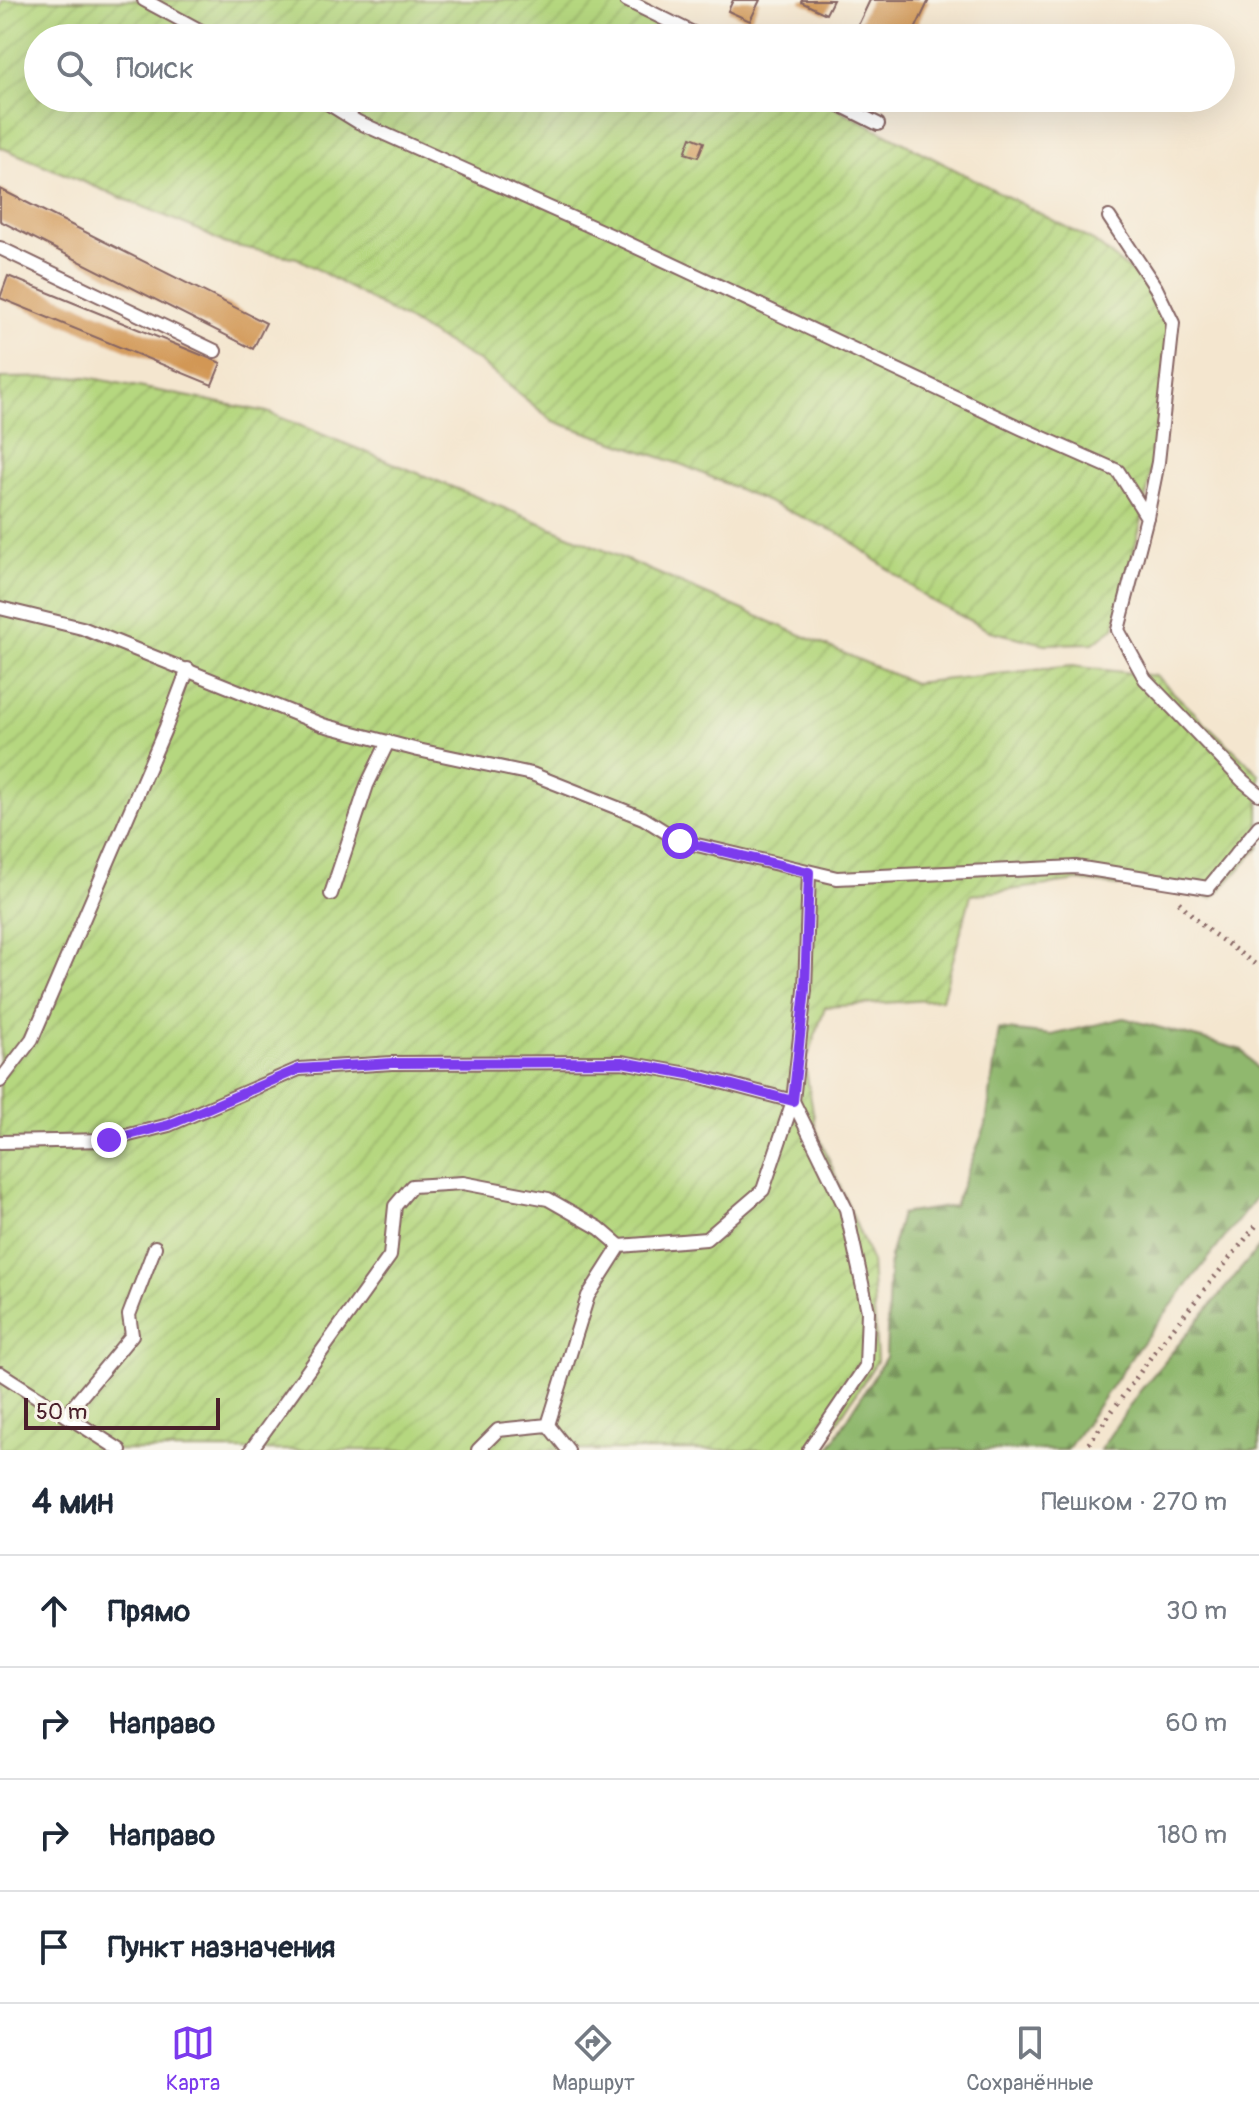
<!DOCTYPE html>
<html lang="ru">
<meta charset="utf-8">
<style>
body{margin:0;font-family:Pangolin,sans-serif;background:#f6f6f7;color:#1f2937}
.scale{position:absolute;left:24px;bottom:20px;width:196px;box-sizing:border-box;padding-left:8px;border:4px solid #4a1f2b;border-top:0;font-size:22px;line-height:28px;white-space:nowrap;color:#4a1f2b;-webkit-text-stroke:6px #f7f3e8;paint-order:stroke}
.stop{position:absolute;width:24px;height:24px;margin:-18px;border:6px solid #7c3aed;border-radius:50%;background:#fff}
.stop.end{background:#7c3aed;border-color:#fff;box-shadow:0 2px 8px #0008}
.list{margin:0;padding:0;list-style:none}
h2{display:flex;justify-content:space-between;align-items:center;height:104px;margin:0;padding:0 32px;font-size:34px}
h2 small{font-size:26px;font-weight:400;color:#747a83}
.list li{display:grid;grid-template-columns:52px 1fr auto;gap:24px;align-items:center;box-sizing:border-box;height:112px;padding:0 32px;border-top:2px solid #e0e1e3}
.list b{display:block;font-size:30px;white-space:nowrap}
.list em{font-size:26px;font-style:normal;color:#747a83}
.icon{flex:none;width:44px;height:44px;fill:none;stroke:currentColor;stroke-width:2;stroke-linecap:round;stroke-linejoin:round}
.map{position:relative;flex:none;width:1259px;height:1450px;overflow:hidden}
.search{position:absolute;background:#fff;box-shadow:0 8px 32px #0002;left:24px;right:24px;top:24px;height:88px;display:flex;align-items:center;gap:20px;box-sizing:border-box;padding:0 28px;border-radius:44px;color:#747a83;font-size:30px}
.sheet{height:552px;background:#fff}
nav{display:flex;justify-content:space-around;align-items:center;box-sizing:border-box;height:112px;border-top:2px solid #e0e1e3;background:#fff;font-size:22px;color:#747a83}
nav a{display:grid;justify-items:center;gap:4px}
nav .on{color:#7c3aed}
.map>svg:first-child{display:block}
</style>
<div class="map">
<svg width="1259" height="1450" viewBox="0 0 1259 1450">
<defs>
<pattern id="forest-firs" width="22" height="20" patternUnits="userSpaceOnUse" patternTransform="scale(2)"><rect width="22" height="20" fill="#90b86e"/><path d="M5 1l3.5 6h-7zM16 11l3.5 6h-7z" fill="#78955b"/></pattern>
<pattern id="garden-furrows" width="10" height="10" patternUnits="userSpaceOnUse" patternTransform="scale(2)"><rect width="10" height="10" fill="#b5d77f"/><path d="M-1 1l2-2M0 10L10 0M9 11l2-2" fill="none" stroke="#9db86e"/></pattern>
</defs>
<rect width="100%" height="100%" fill="#f7f3e8"/>
<filter id="ink" filterUnits="userSpaceOnUse"><feTurbulence type="fractalNoise" baseFrequency=".0125" numOctaves="2"/><feDisplacementMap in="SourceGraphic" scale="16" xChannelSelector="R" yChannelSelector="G"/><feConvolveMatrix kernelMatrix="1 2 1 2 8 2 1 2 1" color-interpolation-filters="sRGB"/></filter>
<filter id="wash" filterUnits="userSpaceOnUse"><feTurbulence type="fractalNoise" baseFrequency=".006" numOctaves="4" result="noise"/><feDisplacementMap in="SourceGraphic" scale="32" xChannelSelector="R" yChannelSelector="G"/><feGaussianBlur stdDeviation="1.8" result="paint"/><feColorMatrix in="noise" values="0 0 0 0 0 0 0 0 0 0 0 0 0 0 0 0 0 1.4 0 .05"/><feComposite in="paint" operator="in"/></filter>
<g filter="url(#wash)">
<rect width="100%" height="100%" fill="#f4e6cf"/>
<g fill="url(#forest-firs)" stroke="#6d6c4c" stroke-width="2">
<path d="M1124,1018L1242,1050L1259,1071V1194L1138,1348L1067,1450H828L886,1357L890,1254L901,1214L954,1206L986,1125L999,1029L1052,1035Z"/>
<path d="M1259,1247V1450H1100L1139,1392Z"/>
</g>
<g fill="url(#garden-furrows)" stroke="#807b55" stroke-width="2">
<path d="M3,0H627L700,38H38V98H817L1095,242L1148,286L1175,342L1142,519L1114,628L1093,643L1045,644L990,631L928,599L841,534L683,465L553,421L480,362L297,258L226,244L194,228L0,147V7Z"/>
<path d="M87,377L267,412L536,521L913,683L1072,666L1156,676L1259,774V848L1213,898L1079,881L971,895L942,999L825,1007L805,1065L816,1129L871,1260L877,1361L819,1450H0V378Z"/>
</g>
<g id="blocks">
<g fill="#d29755">
<path d="M733,0H760L750,21L728,11Z"/>
<path d="M802,0H833L826,14L801,2Z"/>
<path d="M870,0H929L911,38H852Z"/>
<path d="M691,137L704,142L698,157L685,153Z"/>
<path d="M0,189L266,323L253,349L0,221Z"/>
<path d="M8,276L221,363L212,385L0,298Z"/>
</g>
</g>
</g>
<g filter="url(#ink)">
<use href="#blocks" fill-opacity="0" stroke="#866564" stroke-width="2"/>
<g fill="none" stroke-linecap="round" stroke-linejoin="round">
<g stroke="#866564" stroke-width="16">
<g id="lane">
<path d="M144,0L214,38"/>
<path d="M626,0L703,38"/>
<path d="M319,98L358,122L619,239L1023,429L1118,471L1147,517L1118,630L1145,679L1243,781L1259,794"/>
<path d="M826,98L878,124"/>
<path d="M1109,217L1156,288L1173,323L1158,462L1147,517"/>
<path d="M0,248L215,351"/>
<path d="M0,608L82,628L323,725L418,750L532,774L643,818L680,841L837,878L1076,867L1208,888L1259,826"/>
<path d="M809,872L805,990L793,1101L846,1209L868,1311L866,1366L809,1450"/>
<path d="M331,894L367,785L388,742"/>
<path d="M0,1081L32,1039L166,727L188,669"/>
<path d="M0,1142L109,1140L169,1125L299,1069L392,1063L622,1062L694,1075L793,1101L763,1190L706,1239L620,1246L588,1296L548,1425L498,1430L478,1450"/>
<path d="M0,1373L120,1450"/>
<path d="M66,1415L132,1335L129,1315L155,1247"/>
<path d="M548,1425L568,1450"/>
<path d="M251,1450L390,1256L395,1206L412,1186L463,1183L548,1199L599,1228L620,1246"/>
</g>
</g>
<g stroke="#866564" stroke-width="5" stroke-dasharray="2 6" stroke-linecap="butt">
<path d="M1179,902L1204,927L1259,967"/>
<path d="M1084,1450L1159,1346L1259,1222"/>
</g>
<use href="#lane" stroke="#fff" stroke-width="12"/>
</g>
</g>
<g fill="none" stroke-linecap="round" stroke-linejoin="round" filter="url(#ink)">
<path stroke="#7c3aed" stroke-width="10" d="M109,1140L169,1125L299,1069L392,1063L622,1062L694,1075L793,1101L805,990L809,872L680,841"/>
</g>
</svg>
<div class="scale">50 m</div>
<div class="stop" style="left:680px;top:841px"></div>
<div class="stop end" style="left:109px;top:1140px"></div>
<div class="search"><svg class="icon" aria-label="search" viewBox="0 0 24 24"><circle cx="10" cy="10" r="6"/><path d="M15 15l6 6"/></svg>Поиск</div>
</div>
<section class="sheet">
<h2>4 мин<small>Пешком · 270 m</small></h2>
<ul class="list">
<li><svg class="icon" aria-label="ahead" viewBox="0 0 24 24"><path d="M12 20V5M6 11l6-6 6 6"/></svg><div><b>Прямо</b></div><em>30 m</em></li>
<li><svg class="icon" aria-label="right" viewBox="0 0 24 24"><path d="M7 20v-9h11M14 6l5 5-5 5"/></svg><div><b>Направо</b></div><em>60 m</em></li>
<li><svg class="icon" aria-label="right" viewBox="0 0 24 24"><path d="M7 20v-9h11M14 6l5 5-5 5"/></svg><div><b>Направо</b></div><em>180 m</em></li>
<li><svg class="icon" aria-label="arrive" viewBox="0 0 24 24"><path d="M6 21V4h12l-3 4 3 4H6"/></svg><div><b>Пункт назначения</b></div></li>
</ul>
</section>
<nav>
<a class="on"><svg class="icon" aria-label="map" viewBox="0 0 24 24"><path d="M3 6l6-2 6 2 6-2v14l-6 2-6-2-6 2zM9 4v14M15 6v14"/></svg>Карта</a>
<a><svg class="icon" aria-label="directions" viewBox="0 0 24 24"><path d="M12 3l9 9-9 9-9-9zM9 14v-3h6M13 9l2 2-2 2"/></svg>Маршрут</a>
<a><svg class="icon" aria-label="saved" viewBox="0 0 24 24"><path d="M7 4h10v16l-5-4-5 4z"/></svg>Сохранённые</a>
</nav>
